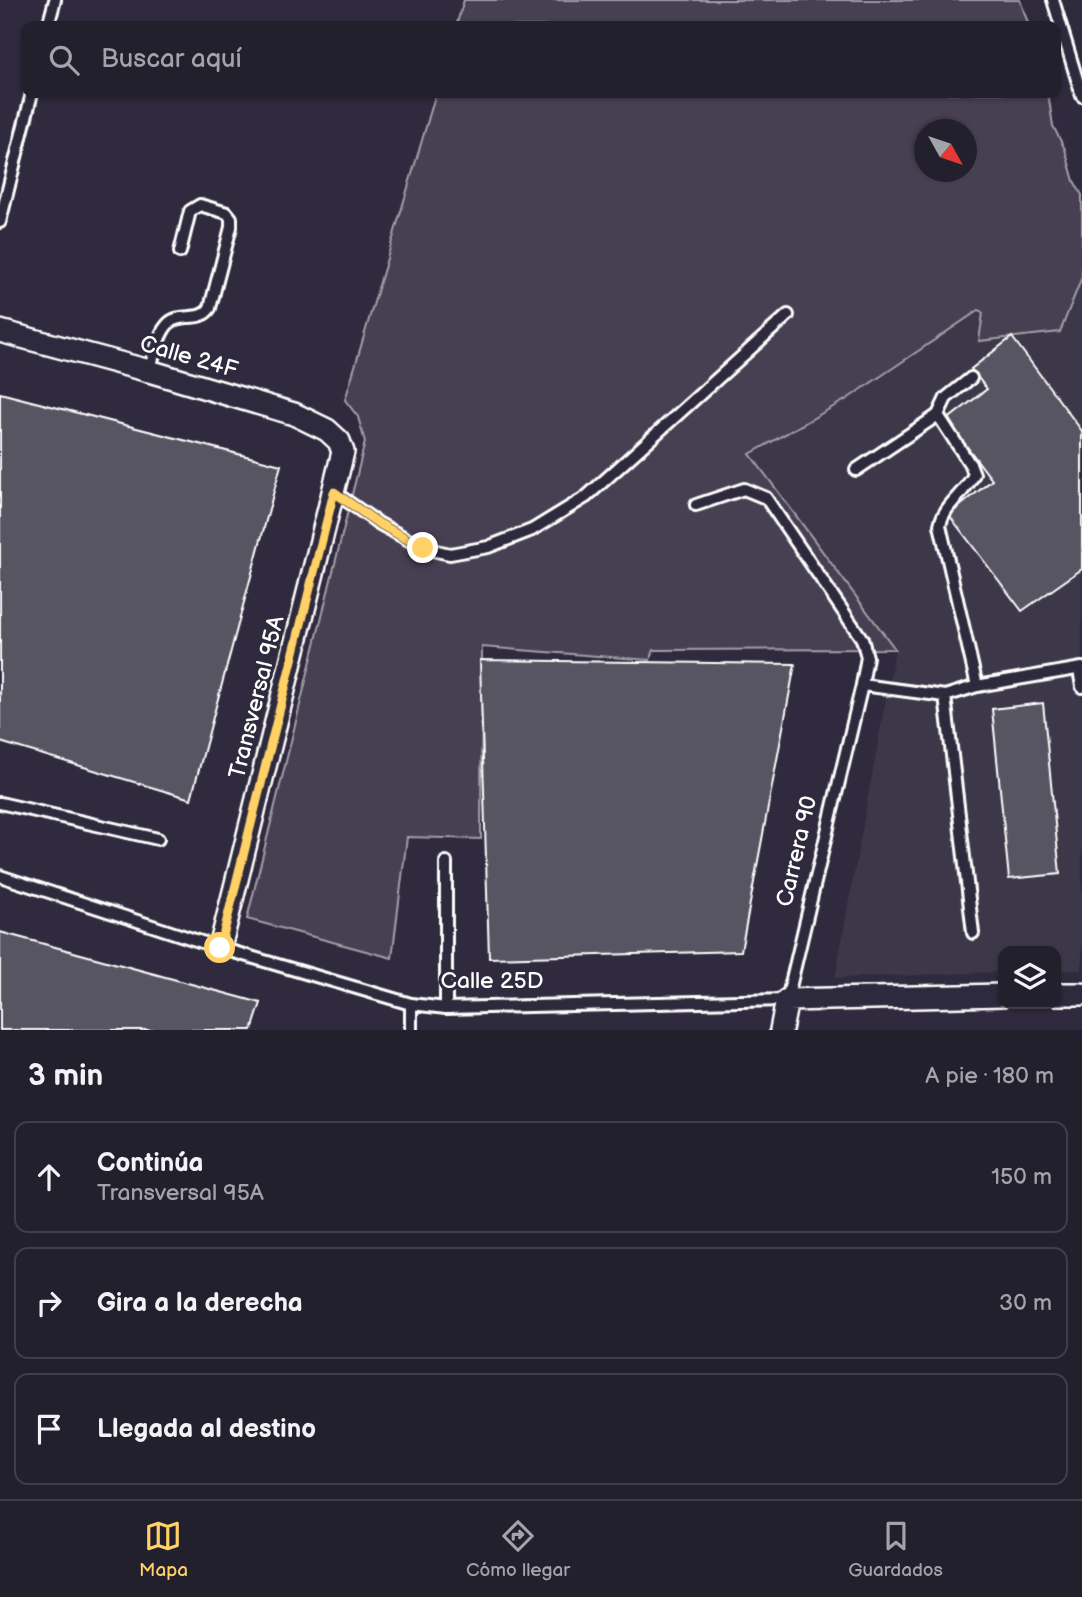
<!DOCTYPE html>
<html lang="es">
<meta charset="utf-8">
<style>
body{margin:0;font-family:"Balsamiq Sans",sans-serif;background:#2b2836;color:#f1f3f6}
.controls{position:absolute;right:21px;bottom:21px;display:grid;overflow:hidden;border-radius:14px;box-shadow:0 2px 5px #0004}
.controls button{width:63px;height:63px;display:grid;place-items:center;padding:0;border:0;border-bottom:2px solid #403e4a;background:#23202e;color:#f1f3f6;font:35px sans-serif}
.compass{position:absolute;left:914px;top:119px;width:63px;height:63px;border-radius:50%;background:#23202e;box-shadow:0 2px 5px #0004;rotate:130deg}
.stop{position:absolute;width:21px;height:21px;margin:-16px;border:5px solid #ffd166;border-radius:50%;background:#fff}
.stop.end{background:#ffd166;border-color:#fff;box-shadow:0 2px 7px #0008}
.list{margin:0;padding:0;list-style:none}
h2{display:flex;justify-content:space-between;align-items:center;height:91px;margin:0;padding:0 28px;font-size:30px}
h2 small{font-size:23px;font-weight:400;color:#a3a3aa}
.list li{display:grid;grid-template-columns:46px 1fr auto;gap:21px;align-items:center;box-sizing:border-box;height:112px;margin:0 14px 14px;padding:0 14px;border:2px solid #403e4a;border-radius:14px}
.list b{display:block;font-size:26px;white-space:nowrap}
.list p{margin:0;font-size:23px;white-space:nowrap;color:#a3a3aa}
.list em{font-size:23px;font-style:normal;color:#a3a3aa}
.icon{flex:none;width:38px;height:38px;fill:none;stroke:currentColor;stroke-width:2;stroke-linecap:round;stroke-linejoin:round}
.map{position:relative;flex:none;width:1082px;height:1030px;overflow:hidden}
.search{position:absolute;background:#23202e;box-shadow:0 2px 5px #0004;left:21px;right:21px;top:21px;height:77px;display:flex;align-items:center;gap:18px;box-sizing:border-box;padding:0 24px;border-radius:14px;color:#a3a3aa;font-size:26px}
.sheet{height:469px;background:#23202e}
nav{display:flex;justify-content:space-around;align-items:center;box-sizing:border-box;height:98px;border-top:2px solid #403e4a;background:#23202e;font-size:19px;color:#a3a3aa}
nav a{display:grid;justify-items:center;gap:4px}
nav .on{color:#ffd166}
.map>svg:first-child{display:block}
</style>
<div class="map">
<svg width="1082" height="1030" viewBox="0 0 1082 1030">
<rect width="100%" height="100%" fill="#2f2a3d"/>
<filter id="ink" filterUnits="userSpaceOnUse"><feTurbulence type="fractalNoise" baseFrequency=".0143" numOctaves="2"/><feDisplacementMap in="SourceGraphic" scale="14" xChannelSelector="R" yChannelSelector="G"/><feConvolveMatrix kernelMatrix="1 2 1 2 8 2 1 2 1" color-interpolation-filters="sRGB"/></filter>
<g filter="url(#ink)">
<path fill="#3c3749" d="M1082,277V970L1056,971V951H1003V972L835,978L895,649L750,454L980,309L983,312L979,340L1060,332Z"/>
<g fill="#464152" stroke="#a2a0a8" stroke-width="2" fill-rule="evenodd">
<path d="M464,0H1020L1029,26H456Z"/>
<path d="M436,93H1048L1053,126L1065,149L1074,181L1082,195V277L1060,332L979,341L983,313L979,310L847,399L750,454L895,649L654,650L650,660L482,647L481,839L407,837L392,958L247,919L365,442L358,417L345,400ZM925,130H967V172H925Z"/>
</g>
<g fill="#595564" stroke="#fff" stroke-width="2">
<path d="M1012,337L1082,431V569L1022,611L949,515L992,480L947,420L987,389L971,369Z"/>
<path d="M0,393L281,465L191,799L0,742Z"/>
<path d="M480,660L795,664L741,951L489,958Z"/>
<path d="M1043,703L1060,874L1009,879L992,709Z"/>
<path d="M0,932L261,1003L252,1030H0Z"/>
</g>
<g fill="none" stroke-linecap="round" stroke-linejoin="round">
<g stroke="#fff" stroke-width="16">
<g id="service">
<path d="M1053,0L1082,96"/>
<path d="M48,26L55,0"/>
<path d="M0,222L32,93"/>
<path d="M149,371C154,357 158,333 169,323C181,312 200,323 210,308L231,227V218L227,213L200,205L190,211L180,252"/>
<path d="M971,378L946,398L938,415L971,466L974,474C965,494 944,504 940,525L977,686"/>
<path d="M856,470L938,415"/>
<path d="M334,492L378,523L423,548L450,554L488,547L532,530L586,497L788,315"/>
<path d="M1079,669L1082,687"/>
<path d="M862,685L945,696"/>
<path d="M0,803L158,839"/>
<path d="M446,862V1008"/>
<path d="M0,876L220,948L411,1004L446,1008L787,1000L862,685L867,657L862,639L766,498L744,489L696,505"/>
<path d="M973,933L945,696L977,686L1082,668"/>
<path d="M411,1030V1004"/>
</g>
</g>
<g stroke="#fff" stroke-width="26">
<g id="minor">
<path d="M0,331L149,371L294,414L327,430L339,441L343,452L220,948"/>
<path d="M1056,994H1082"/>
<path d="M781,1030L787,1000L1003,995"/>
</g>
</g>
<use href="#service" stroke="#2f2a3d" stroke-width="10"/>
<use href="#minor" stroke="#2f2a3d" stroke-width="21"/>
</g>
</g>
<g fill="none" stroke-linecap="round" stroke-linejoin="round" filter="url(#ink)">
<path stroke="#ffd166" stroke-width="9" d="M220,948L334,492L378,523L423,548"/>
</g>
<g text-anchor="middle" stroke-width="6" stroke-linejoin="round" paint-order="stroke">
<g font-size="23" fill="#fff" stroke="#2f2a3d">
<text transform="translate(189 356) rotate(16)" y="8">Calle 24F</text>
<text transform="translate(256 697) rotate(-76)" y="8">Transversal 95A</text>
<text transform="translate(796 851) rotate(-77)" y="8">Carrera 90</text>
<text x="492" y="988">Calle 25D</text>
</g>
</g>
</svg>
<div class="controls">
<button><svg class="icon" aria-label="layers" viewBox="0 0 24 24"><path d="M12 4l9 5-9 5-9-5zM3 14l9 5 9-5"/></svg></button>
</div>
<svg class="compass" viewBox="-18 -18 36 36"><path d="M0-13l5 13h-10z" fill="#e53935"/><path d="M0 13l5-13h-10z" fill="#a3a3aa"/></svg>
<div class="stop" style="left:220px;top:948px"></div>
<div class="stop end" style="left:423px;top:548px"></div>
<div class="search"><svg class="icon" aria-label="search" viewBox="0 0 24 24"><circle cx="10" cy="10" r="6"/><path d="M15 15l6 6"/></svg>Buscar aquí</div>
</div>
<section class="sheet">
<h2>3 min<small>A pie · 180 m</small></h2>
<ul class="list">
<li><svg class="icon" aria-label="ahead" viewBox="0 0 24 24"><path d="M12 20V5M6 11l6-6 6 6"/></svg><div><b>Continúa</b><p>Transversal 95A</p></div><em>150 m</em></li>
<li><svg class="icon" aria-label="right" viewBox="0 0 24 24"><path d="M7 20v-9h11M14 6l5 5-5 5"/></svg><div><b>Gira a la derecha</b></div><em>30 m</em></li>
<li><svg class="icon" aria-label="arrive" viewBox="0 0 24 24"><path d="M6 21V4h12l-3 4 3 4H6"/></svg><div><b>Llegada al destino</b></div></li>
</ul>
</section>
<nav>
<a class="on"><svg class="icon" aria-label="map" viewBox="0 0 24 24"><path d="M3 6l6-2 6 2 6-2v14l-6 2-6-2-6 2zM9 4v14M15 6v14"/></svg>Mapa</a>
<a><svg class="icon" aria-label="directions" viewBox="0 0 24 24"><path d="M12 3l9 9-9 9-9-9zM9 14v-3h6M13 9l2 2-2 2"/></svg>Cómo llegar</a>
<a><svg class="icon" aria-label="saved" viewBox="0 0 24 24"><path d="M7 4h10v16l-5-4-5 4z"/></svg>Guardados</a>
</nav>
